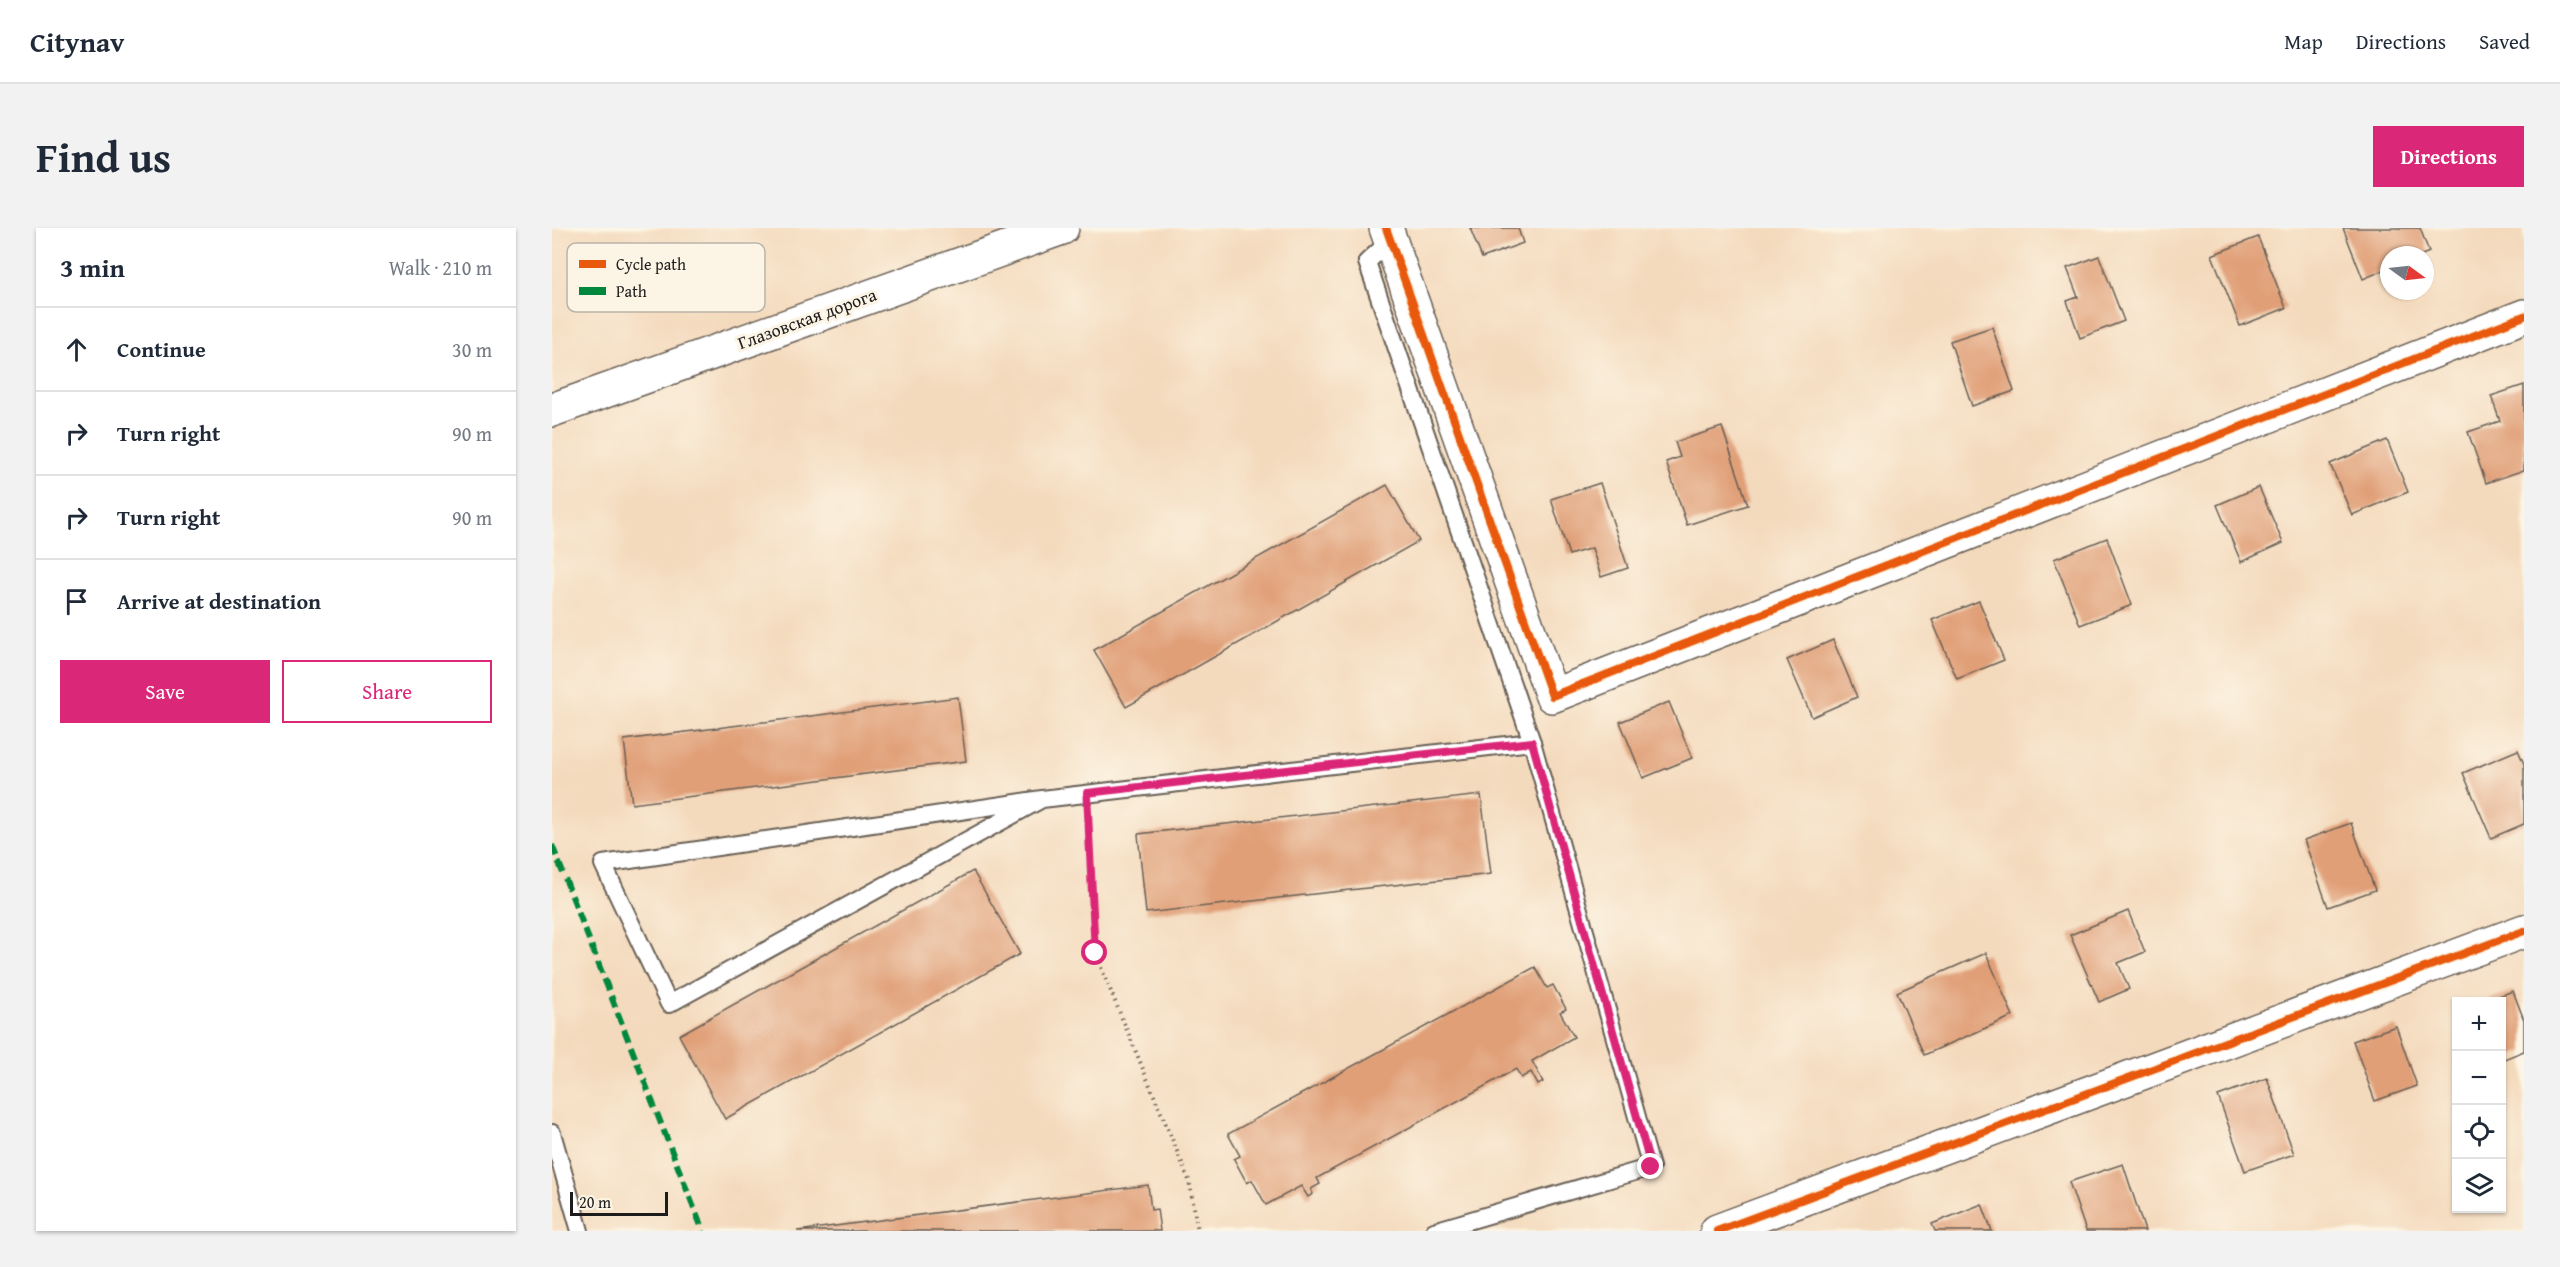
<!DOCTYPE html>
<meta charset="utf-8">
<style>
body{margin:0;font-family:"Gentium Book Plus",serif;background:#f2f2f3;color:#1f2937}
.controls{position:absolute;right:18px;bottom:18px;display:grid;overflow:hidden;border-radius:0px;box-shadow:0 2px 4px #0004}
.controls button{width:54px;height:54px;display:grid;place-items:center;padding:0;border:0;border-bottom:2px solid #e0e1e3;background:#fff;color:#1f2937;font:30px sans-serif}
.compass{position:absolute;left:1828px;top:18px;width:54px;height:54px;border-radius:50%;background:#fff;box-shadow:0 2px 4px #0004;rotate:105deg}
.scale{position:absolute;left:18px;bottom:15px;width:98px;box-sizing:border-box;padding-left:6px;border:3px solid #1c1c1c;border-top:0;font-size:16px;line-height:21px;white-space:nowrap;color:#1c1c1c;-webkit-text-stroke:4px #fcf5e5;paint-order:stroke}
.stop{position:absolute;width:18px;height:18px;margin:-14px;border:4px solid #db2777;border-radius:50%;background:#fff}
.stop.end{background:#db2777;border-color:#fff;box-shadow:0 2px 6px #0008}
.list{margin:0;padding:0;list-style:none}
h2{display:flex;justify-content:space-between;align-items:center;height:78px;margin:0;padding:0 24px;font-size:26px}
h2 small{font-size:20px;font-weight:400;color:#747a83}
.list li{display:grid;grid-template-columns:39px 1fr auto;gap:18px;align-items:center;box-sizing:border-box;height:84px;padding:0 24px;border-top:2px solid #e0e1e3}
.list b{display:block;font-size:22px;white-space:nowrap}
.list em{font-size:20px;font-style:normal;color:#747a83}
.actions{display:flex;gap:12px;padding:18px 24px}
.actions a{flex:1;padding:14px 0;border:2px solid #db2777;border-radius:0px;text-align:center;font-size:21px;color:#db2777}
.actions .main{background:#db2777;color:#fff}
.icon{flex:none;width:33px;height:33px;fill:none;stroke:currentColor;stroke-width:2;stroke-linecap:round;stroke-linejoin:round}
.map{position:relative;flex:none;width:1972px;height:1003px;overflow:hidden;border-radius:0px}
header{display:flex;align-items:center;gap:36px;box-sizing:border-box;height:84px;padding:0 30px;background:#fff;border-bottom:2px solid #e0e1e3}
header strong{font-size:28px}
nav{display:flex;gap:33px;margin-inline-start:auto;font-size:21px}
.intro{display:flex;align-items:center;justify-content:space-between;box-sizing:border-box;height:144px;padding:0 36px}
h1{margin:0;font-size:42px}
.button{padding:15px 27px;border-radius:0px;background:#db2777;color:#fff;font-size:21px;font-weight:700}
main{display:flex;gap:36px;padding:0 36px}
aside{flex:1;background:#fff;border-radius:0px;box-shadow:0 2px 4px #0004}
.map>svg:first-child{display:block}
</style>
<header>
<strong>Citynav</strong>
<nav><a>Map</a><a>Directions</a><a>Saved</a></nav>
</header>
<div class="intro"><h1>Find us</h1><a class="button">Directions</a></div>
<main>
<aside>
<h2>3 min<small>Walk · 210 m</small></h2>
<ul class="list">
<li><svg class="icon" aria-label="ahead" viewBox="0 0 24 24"><path d="M12 20V5M6 11l6-6 6 6"/></svg><div><b>Continue</b></div><em>30 m</em></li>
<li><svg class="icon" aria-label="right" viewBox="0 0 24 24"><path d="M7 20v-9h11M14 6l5 5-5 5"/></svg><div><b>Turn right</b></div><em>90 m</em></li>
<li><svg class="icon" aria-label="right" viewBox="0 0 24 24"><path d="M7 20v-9h11M14 6l5 5-5 5"/></svg><div><b>Turn right</b></div><em>90 m</em></li>
<li><svg class="icon" aria-label="arrive" viewBox="0 0 24 24"><path d="M6 21V4h12l-3 4 3 4H6"/></svg><div><b>Arrive at destination</b></div></li>
</ul>
<div class="actions"><a class="main">Save</a><a>Share</a></div>
</aside>
<div class="map">
<svg width="1972" height="1003" viewBox="0 0 1972 1003">
<rect width="100%" height="100%" fill="#fcf5e5"/>
<filter id="ink" filterUnits="userSpaceOnUse"><feTurbulence type="fractalNoise" baseFrequency=".0167" numOctaves="2"/><feDisplacementMap in="SourceGraphic" scale="12" xChannelSelector="R" yChannelSelector="G"/><feConvolveMatrix kernelMatrix="1 2 1 2 8 2 1 2 1" color-interpolation-filters="sRGB"/></filter>
<filter id="wash" filterUnits="userSpaceOnUse"><feTurbulence type="fractalNoise" baseFrequency=".008" numOctaves="4" result="noise"/><feDisplacementMap in="SourceGraphic" scale="24" xChannelSelector="R" yChannelSelector="G"/><feGaussianBlur stdDeviation="1.35" result="paint"/><feColorMatrix in="noise" values="0 0 0 0 0 0 0 0 0 0 0 0 0 0 0 0 0 1.4 0 .05"/><feComposite in="paint" operator="in"/></filter>
<g filter="url(#wash)">
<rect width="100%" height="100%" fill="#f4dabd"/>
<g id="blocks">
<g fill="#e09f77">
<path d="M918,0H966L971,15L930,30Z"/>
<path d="M1791,0H1868L1877,24L1870,27H1837V40L1811,51Z"/>
<path d="M1706,9L1734,80L1688,98L1660,27Z"/>
<path d="M1547,28L1572,93L1528,110L1515,73L1526,69L1515,40Z"/>
<path d="M1440,99L1462,163L1420,178L1398,113Z"/>
<path d="M1972,157V242L1934,255L1916,204L1948,193L1939,168Z"/>
<path d="M1170,199L1196,277L1135,297L1114,234L1128,229L1123,214Z"/>
<path d="M1835,212L1856,264L1800,287L1778,236Z"/>
<path d="M1048,255L1076,340L1049,349L1040,320L1017,327L999,271Z"/>
<path d="M835,257L867,313L574,479L542,422Z"/>
<path d="M1707,259L1731,315L1689,334L1665,277Z"/>
<path d="M1555,310L1580,377L1528,397L1502,331Z"/>
<path d="M1427,373L1452,432L1405,451L1380,392Z"/>
<path d="M1281,412L1305,469L1260,489L1235,432Z"/>
<path d="M406,469L414,533L80,576L72,512Z"/>
<path d="M1117,474L1140,530L1091,550L1068,494Z"/>
<path d="M1966,522L1972,536V596L1939,610L1911,545Z"/>
<path d="M929,567L939,646L594,685L586,606Z"/>
<path d="M1799,595L1823,662L1776,679L1752,612Z"/>
<path d="M421,643L468,726L173,891L127,807Z"/>
<path d="M1576,683L1593,724L1566,735L1577,761L1547,774L1518,707Z"/>
<path d="M1434,725L1461,788L1372,827L1345,764Z"/>
<path d="M983,739L995,760L1001,757L1014,781L1008,784L1022,809L980,833L991,854L986,857L979,844L969,850L964,841L765,950L768,956L759,961L761,966L756,969L749,958L714,977L700,952L695,955L682,931L688,928L676,906Z"/>
<path d="M1961,763L1972,792V823L1950,832V774L1933,773Z"/>
<path d="M1844,798L1865,858L1823,873L1801,813Z"/>
<path d="M1715,850L1742,926L1693,943L1666,868Z"/>
<path d="M1571,936L1593,1003H1534L1517,954Z"/>
<path d="M596,957L599,982L605,981L608,1003H245Z"/>
<path d="M1430,976L1440,1003H1383L1380,996Z"/>
</g>
</g>
</g>
<g filter="url(#ink)">
<use href="#blocks" fill-opacity="0" stroke="#685e54" stroke-width="1.5"/>
<g fill="none" stroke-linecap="round" stroke-linejoin="round">
<g stroke="#685e54" stroke-width="20">
<g id="service">
<path d="M490,571L51,636L117,776L490,571L980,514L815,34L838,13"/>
<path d="M0,905L28,1003"/>
<path d="M882,1003L1099,939L980,514"/>
</g>
</g>
<g stroke="#685e54" stroke-width="36">
<g id="minor">
<path d="M834,0L1000,468L1972,88"/>
<path d="M1165,1003L1972,703"/>
</g>
</g>
<g stroke="#685e54" stroke-width="36">
<path id="tertiary" d="M0,182L510,0"/>
</g>
<path stroke="#685e54" stroke-width="4" stroke-dasharray="1.5 4.5" stroke-linecap="butt" d="M536,591L543,725L637,952L646,1003"/>
<use href="#service" stroke="#fff" stroke-width="16"/>
<use href="#minor" stroke="#fff" stroke-width="33"/>
<use href="#tertiary" stroke="#fff" stroke-width="33"/>
<path stroke="#00873e" stroke-width="6" stroke-dasharray="12 6" stroke-linecap="butt" d="M0,617L151,1003"/>
<g stroke="#fcf5e5" stroke-width="11">
<g id="cycleway">
<path d="M834,0L1000,468L1972,88"/>
<path d="M1165,1003L1972,703"/>
</g>
</g>
<use href="#cycleway" stroke="#e8590c" stroke-width="8"/>
</g>
</g>
<g fill="none" stroke-linecap="round" stroke-linejoin="round" filter="url(#ink)">
<path stroke="#db2777" stroke-width="8" d="M543,725L535,565L980,514L1099,939"/>
</g>
<g text-anchor="middle" stroke-width="6" stroke-linejoin="round" paint-order="stroke">
<g font-size="18" fill="#1c1c1c" stroke="#fcf5e5">
<text transform="translate(255 91) rotate(-20)" y="6">Глазовская дорога</text>
</g>
</g>
<rect x="15" y="15" width="198" height="69" rx="9" fill="#fcf5e5" stroke="#b9b4a9" stroke-width="1.5"/>
<rect x="27" y="32" width="27" height="8" fill="#e8590c"/>
<rect x="27" y="59" width="27" height="8" fill="#00873e"/>
<g font-size="16" fill="#1c1c1c">
<text x="64" y="42">Cycle path</text>
<text x="64" y="69">Path</text>
</g>
</svg>
<div class="controls">
<button>+</button>
<button>−</button>
<button><svg class="icon" aria-label="locate" viewBox="0 0 24 24"><circle cx="12" cy="12" r="6"/><path d="M12 2v4M12 18v4M2 12h4M18 12h4"/></svg></button>
<button><svg class="icon" aria-label="layers" viewBox="0 0 24 24"><path d="M12 4l9 5-9 5-9-5zM3 14l9 5 9-5"/></svg></button>
</div>
<svg class="compass" viewBox="-18 -18 36 36"><path d="M0-13l5 13h-10z" fill="#e53935"/><path d="M0 13l5-13h-10z" fill="#747a83"/></svg>
<div class="scale">20 m</div>
<div class="stop" style="left:543px;top:725px"></div>
<div class="stop end" style="left:1099px;top:939px"></div>
</div>
</main>
